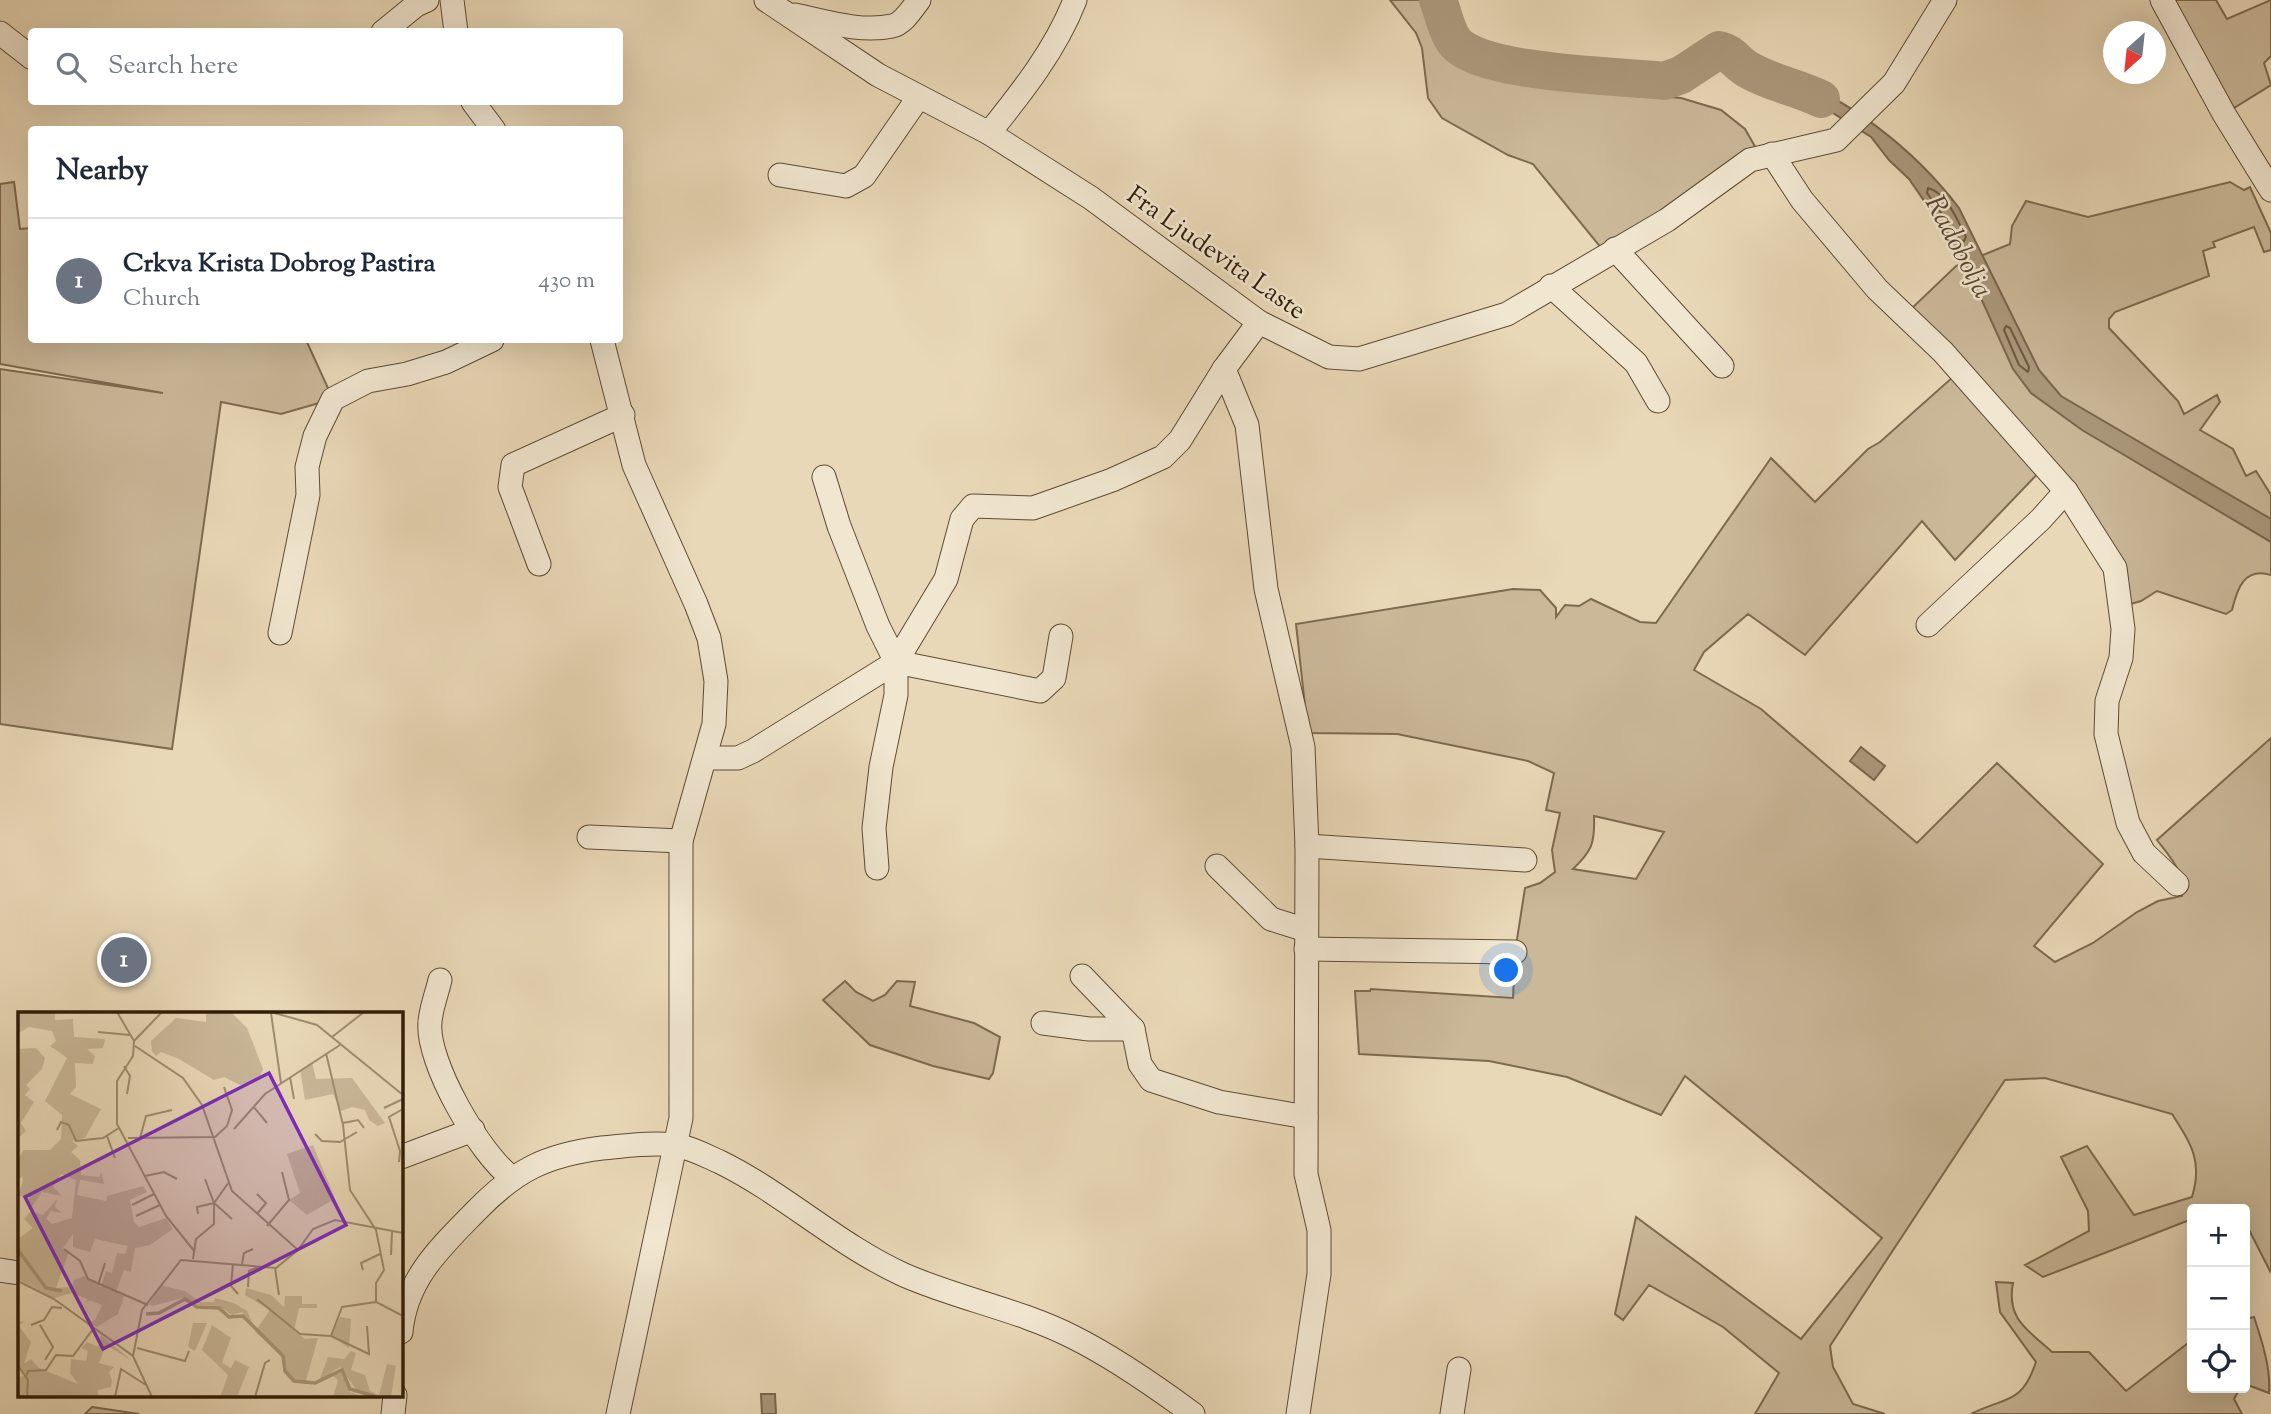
<!DOCTYPE html>
<meta charset="utf-8">
<style>
body{margin:0;font-family:"Sorts Mill Goudy",serif;background:#f2f2f3;color:#1f2937}
.controls{position:absolute;right:21px;bottom:21px;display:grid;overflow:hidden;border-radius:7px;box-shadow:0 7px 28px #0002}
.controls button{width:63px;height:63px;display:grid;place-items:center;padding:0;border:0;border-bottom:2px solid #e0e1e3;background:#fff;color:#1f2937;font:35px sans-serif}
.compass{position:absolute;left:2103px;top:21px;width:63px;height:63px;border-radius:50%;background:#fff;box-shadow:0 7px 28px #0002;rotate:207deg}
.you{position:absolute;left:1507px;top:971px;width:24px;height:24px;margin:-18px;border:5px solid #fff;border-radius:50%;background:#1a73e8;box-shadow:0 0 0 10px #1a73e833}
.badge{display:grid;place-items:center;width:46px;height:46px;border-radius:50%;background:#d93025;color:#fff;font-size:23px;font-weight:700}
.pin{position:absolute;translate:-50% -50%;border:4px solid #fff;box-shadow:0 2px 7px #0006}
.list{margin:0;padding:0;list-style:none}
h2{display:flex;justify-content:space-between;align-items:center;height:91px;margin:0;padding:0 28px;font-size:30px}
h2 small{font-size:23px;font-weight:400;color:#747a83}
.list li{display:grid;grid-template-columns:46px 1fr auto;gap:21px;align-items:center;box-sizing:border-box;height:126px;padding:0 28px;border-top:2px solid #e0e1e3}
.list b{display:block;font-size:26px;white-space:nowrap}
.list p{margin:0;font-size:23px;white-space:nowrap;color:#747a83}
.list em{font-size:23px;font-style:normal;color:#747a83}
.icon{flex:none;width:38px;height:38px;fill:none;stroke:currentColor;stroke-width:2;stroke-linecap:round;stroke-linejoin:round}
.map{position:relative;flex:none;width:2271px;height:1414px;overflow:hidden}
.search{position:absolute;background:#fff;box-shadow:0 7px 28px #0002;left:28px;top:28px;width:595px;height:77px;display:flex;align-items:center;gap:18px;box-sizing:border-box;padding:0 24px;border-radius:7px;color:#747a83;font-size:26px}
.panel{position:absolute;background:#fff;box-shadow:0 7px 28px #0002;left:28px;top:126px;width:595px;height:217px;border-radius:7px}
.map>svg:first-child{display:block}
</style>
<div class="map">
<svg width="2271" height="1414" viewBox="0 0 2271 1414">
<rect width="100%" height="100%" fill="#e9d8b7"/>
<filter id="stains"><feTurbulence type="fractalNoise" baseFrequency=".00286" numOctaves="4"/><feColorMatrix values="0 0 0 0 .2 0 0 0 0 .09 0 0 0 0 .02 0 0 0 .5 -.17"/></filter>
<radialGradient id="worn" r=".72"><stop offset=".6" stop-color="#630" stop-opacity="0"/><stop offset="1" stop-color="#630" stop-opacity=".3"/></radialGradient>
<g fill="#cab899" stroke="#7d6a50" stroke-width="2" fill-rule="evenodd">
<path d="M1390,0H1423L1439,39L1482,74L1556,87L1681,98L1721,110L1745,129L1761,157L1606,254L1533,164L1508,155L1442,118L1428,98L1422,48L1416,33Z"/>
<path d="M2170,0H2216L2227,19L2271,0V56L2264,63L2271,85L2229,111Z"/>
<path d="M14,182L20,229L31,228L32,340H306L333,399L281,414L221,402L172,749L0,724V369L163,393L0,364V184Z"/>
<path d="M2230,182L2244,190L2250,187L2271,233V250L2264,252L2254,227L2213,242L2215,247L2203,251L2209,276L2115,312L2109,319V328L2178,401L2184,414L2217,395L2220,402L2200,430L2233,449L2246,476L2256,471L2271,495V575C2244,567 2237,589 2232,610L2226,614L2157,591L2141,601L2127,605L2047,464L1955,560L1922,521L1805,655L1748,614L1704,652L1694,670L1761,709L1917,843L1997,763L2103,864L2034,946L2055,962L2093,943L2137,912L2158,901L2182,896C2186,873 2170,857 2157,840L2271,738V1273L2245,1222V1209H2192V1219L2043,1277L2025,1265L2089,1231L2088,1211L2061,1157L2087,1146L2134,1215L2192,1197C2203,1161 2191,1144 2172,1114L2045,1078L2005,1080L1830,1346L1833,1367L1853,1404L1885,1414H1755L1779,1373L1723,1327L1649,1285L1623,1320L1615,1314L1636,1217L1801,1339L1882,1238L1685,1076L1661,1115L1567,1077L1489,1061L1359,1054L1355,991H1370L1371,989L1513,998L1515,952L1525,888L1540,883L1555,872L1552,850L1560,813L1546,810L1554,773L1528,761L1397,734L1308,733L1296,624L1513,589L1540,590L1556,608V617L1565,605L1579,606L1591,599L1640,622L1656,623L1771,458L1815,502L1868,449L1880,442L1962,369L1910,310L1956,266L2010,244L2012,226L2026,201L2088,217ZM1594,816L1664,832L1636,879L1573,869C1592,851 1595,843 1594,816Z"/>
<path d="M845,981L856,992L873,1001L885,995L897,981L915,982L910,1006L974,1023L1000,1037L993,1073L989,1079L933,1066L870,1045L823,1000Z"/>
<path d="M1996,1282L2013,1283C2006,1319 2028,1330 2052,1352H2089L2126,1391L2192,1340V1388H2240L2234,1399L2242,1414H1971C2006,1396 2021,1406 2036,1362L2000,1312Z"/>
<path d="M2254,1317C2262,1341 2271,1369 2269,1393L2245,1384V1319Z"/>
<path d="M92,1407L139,1414H85Z"/>
</g>
<g fill="#aa987b" stroke="#79664d" stroke-width="2">
<path d="M1775,73C1845,94 1915,150 1959,208L2039,370L2061,396L2271,519V542L2082,430L2031,393L2013,369L1962,256L1909,179L1889,160L1871,137L1820,105L1815,104L1812,108L1770,90Z"/>
<path d="M1861,747L1885,766L1874,780L1850,761Z"/>
<path d="M761,1394H775L776,1414H762Z"/>
</g>
<g fill="none" stroke-linecap="round" stroke-linejoin="round">
<g stroke="#6d5a41" stroke-width="2">
<path d="M1928,188C1947,193 1957,220 1966,237L1964,241L1960,240L1927,193Z"/>
<path d="M2006,326L2010,328L2029,367L2028,372L2019,365L2004,330Z"/>
</g>
<path stroke="#aa987b" stroke-width="38" d="M1438,0C1443,12 1446,30 1454,41C1478,74 1621,76 1664,81L1681,75L1719,50C1733,53 1735,62 1747,69C1770,83 1797,87 1821,99"/>
<g stroke="#5e4b33" stroke-width="25">
<g id="minor">
<path d="M452,0L456,32"/>
<path d="M766,0L878,75L989,133L1091,198L1259,322L1329,357L1359,359L1507,314L1667,220L1750,160L1836,140L1894,83L1945,0"/>
<path d="M2162,0L2224,114L2271,190"/>
<path d="M795,15C824,21 861,33 892,26C903,24 912,9 919,0"/>
<path d="M383,32L416,5L427,0"/>
<path d="M0,33L32,58"/>
<path d="M473,102L494,130"/>
<path d="M989,133C1022,92 1056,49 1075,0"/>
<path d="M1772,154L1802,200L1877,289L1943,352L2066,491L2115,568L2123,629L2121,658L2107,701L2106,734L2128,823L2144,853L2177,884"/>
<path d="M780,175L846,186L864,176L918,98"/>
<path d="M1615,249L1722,366"/>
<path d="M1551,286L1636,363L1658,401"/>
<path d="M602,340L634,465L696,604L709,638L716,681L714,724L681,841V1118L618,1414"/>
<path d="M1224,369L1247,425L1266,589L1303,747L1307,846L1306,1174L1319,1230V1274L1298,1414"/>
<path d="M824,477L839,526L878,626L896,662V695L881,767L874,828L877,868"/>
<path d="M539,564L510,487L513,465L623,415"/>
<path d="M1928,625L2041,519L2066,491"/>
<path d="M280,633L308,495L307,467L315,436L333,399L368,381L407,374L446,362L492,340"/>
<path d="M896,662L1040,691L1054,678L1061,636"/>
<path d="M706,758H738L753,751L896,662L946,579L962,519L973,506L1033,508L1112,480L1163,457L1180,440L1224,369L1259,322"/>
<path d="M589,837L681,841"/>
<path d="M1307,846L1525,860"/>
<path d="M1217,866L1271,919L1306,930"/>
<path d="M1306,949L1515,952"/>
<path d="M1082,976L1133,1029L1140,1064L1151,1080L1219,1102L1306,1117"/>
<path d="M440,980C437,993 431,1008 430,1022C426,1062 480,1154 511,1177"/>
<path d="M1043,1023L1089,1029H1133"/>
<path d="M401,1157L473,1130"/>
<path d="M0,1270L19,1273"/>
<path d="M401,1332C406,1278 441,1247 477,1210C516,1170 546,1155 602,1148C626,1146 651,1142 675,1145C690,1147 706,1156 720,1162C785,1194 838,1245 904,1275C959,1299 1020,1310 1073,1337C1115,1358 1155,1386 1193,1414"/>
<path d="M393,1414L395,1395"/>
<path d="M1452,1414L1459,1369"/>
</g>
</g>
<use href="#minor" stroke="#f1e6d0" stroke-width="23"/>
</g>
<g text-anchor="middle" stroke-width="5" stroke-linejoin="round" paint-order="stroke">
<g font-size="26" fill="#301c07" stroke="#f1e6d0">
<text transform="translate(1217 252) rotate(35)" y="9">Fra Ljudevita Laste</text>
</g>
<g font-size="28" font-style="italic" fill="#5b4730" stroke="#f1e6d0">
<text transform="translate(1960 246) rotate(62)" y="10">Radobolja</text>
</g>
</g>
<g transform="translate(18 1012)">
<rect width="385" height="385" fill="#e9d8b7"/>
<path d="M0,0H37V8L55,7L56,25L87,27L85,36L69,37L77,44L75,52L57,51L58,75L52,82L83,97L67,126L54,129L60,134L53,140L62,148L63,163L81,165L83,160L86,172L62,168L59,183L88,189L89,184L125,174L129,180L112,188L116,210L121,215L148,206L155,217L132,233L117,236L113,260L106,258L98,280L106,284L100,302L79,315L70,311L77,308L84,293L71,288L69,291V287L54,281L36,286L0,267V227L15,216L6,207L13,199L25,203L39,187L37,195L44,201L33,199L28,207L34,212L54,206L58,168L43,162L35,175L44,184L24,180L14,195L9,190L12,184H0L5,169L4,164L0,169V147L6,138H32L43,127L44,103L27,89L49,46L32,34L38,29L34,19L11,15L0,21ZM55,222V235L72,240L77,227L110,234L107,242L99,241L94,261L88,259L83,275L67,264L56,268L54,275L38,276L51,240L45,236ZM188,0H213L229,16L245,57L241,67L222,73L206,65L196,68L161,47L143,40L138,44L134,39L133,29L158,6L188,10ZM18,36L27,46L24,57L8,73L12,77L7,83L16,90L3,111L8,119L0,126V37ZM294,50L298,67L334,66L367,111L360,114L351,108L347,98L334,95L323,99L315,82L287,88L282,58ZM295,133L320,194L313,189L289,203L271,188L282,181L269,142ZM142,273L167,279L182,290H196L197,286L216,291L229,299L234,310L224,300L214,303L201,294L180,293L165,286L134,294L131,292ZM228,276L253,283L266,295L267,284H284V292H299V296H281L276,319L287,327L300,326L287,372L270,365L265,344L237,320L252,298L227,283ZM0,305L1,310L6,309L1,314L13,330L6,352L13,347L21,356L60,372L52,361L53,347L68,349L70,339L63,336L69,330L80,335L83,323L113,348L88,333L81,351L96,355L91,360L94,368L93,375L80,378V385H0V365L6,364L0,354ZM322,305L333,307L331,336L313,324ZM175,311H189L177,339L170,335ZM194,313L213,326L204,351L213,356L217,348L231,355L219,385H202L210,363L184,338ZM333,339L338,341L333,358L347,363L352,379L361,383L369,352L378,354L373,385L340,380L322,355L301,369L310,345L326,347ZM323,361L332,380L346,385H315L320,368L314,363Z" fill="#cab899" fill-rule="evenodd"/>
<path fill="none" stroke="#aa987b" stroke-width="3.5" d="M0,238L28,276L44,279M128,302L141,301L167,287L179,295L201,296L211,305L225,304L265,344L267,359L276,369L297,371L324,358L332,377L359,385"/>
<path fill="none" stroke="#9f8d71" stroke-width="2" d="M99,0L116,29M144,0L116,29L115,44L99,69V112L148,204L177,240M253,0L299,13L385,83M253,1L263,71M80,20L112,23M314,25L346,0M117,34L165,66L184,93L214,179L280,238M308,41L325,113L332,178L358,218L366,258L358,271V290L385,304M106,54L112,64L109,82M272,65L276,87M235,94L249,111M366,96L385,87M325,111L340,108L346,116M216,117L247,82L322,33M39,118L43,110L51,113L58,129L85,126L101,116M297,122L304,129L322,130L339,120M89,124L97,146M110,126L197,125L209,114L214,98L206,75M122,126L128,104L154,98M381,150L382,139L371,105L385,97M127,164L146,160L159,167M187,167L196,191L214,207M114,193L136,182M180,202L179,195L196,191M239,202L248,191L239,182M118,204L142,193M249,214L271,188L264,160M46,237L62,249L70,267L130,293M373,243L374,220M175,247L178,227L196,212V191L211,170M215,252L213,274L220,282M224,252L226,241L235,237M257,256L261,283M345,258L343,251L362,242M0,269L36,287L115,344L134,385M80,273L87,251M230,275L231,259L240,255M239,287L282,322L313,324L351,342L349,314M13,313L26,308L34,295L44,296M22,313L35,335L27,348M313,324L324,295L358,290M119,336L167,349L171,339M115,344L124,298L163,248L258,256L280,238L295,217L317,208L385,221M0,354L10,368L9,385M8,365L10,359L28,358L38,343L55,344L75,317M97,385L103,357L128,373M237,385L247,351L252,348"/>
<path fill="#7b2cbf" fill-opacity="0.15" stroke="#7b2cbf" stroke-width="3.5" d="M251,61L328,213L85,337L7,185Z"/>
<rect width="385" height="385" fill="none" stroke="#301c07" stroke-width="3.5"/>
</g>
<rect width="100%" height="100%" filter="url(#stains)"/>
<rect width="100%" height="100%" fill="url(#worn)"/>
</svg>
<div class="controls">
<button>+</button>
<button>−</button>
<button><svg class="icon" aria-label="locate" viewBox="0 0 24 24"><circle cx="12" cy="12" r="6"/><path d="M12 2v4M12 18v4M2 12h4M18 12h4"/></svg></button>
</div>
<svg class="compass" viewBox="-18 -18 36 36"><path d="M0-13l5 13h-10z" fill="#e53935"/><path d="M0 13l5-13h-10z" fill="#747a83"/></svg>
<div class="you"></div>
<div class="pin badge" style="left:124px;top:960px;background:#6b7280">1</div>
<div class="search"><svg class="icon" aria-label="search" viewBox="0 0 24 24"><circle cx="10" cy="10" r="6"/><path d="M15 15l6 6"/></svg>Search here</div>
<section class="panel">
<h2>Nearby<small></small></h2>
<ul class="list">
<li><span class="badge" style="background:#6b7280">1</span><div><b>Crkva Krista Dobrog Pastira</b><p>Church</p></div><em>430 m</em></li>
</ul>
</section>
</div>
